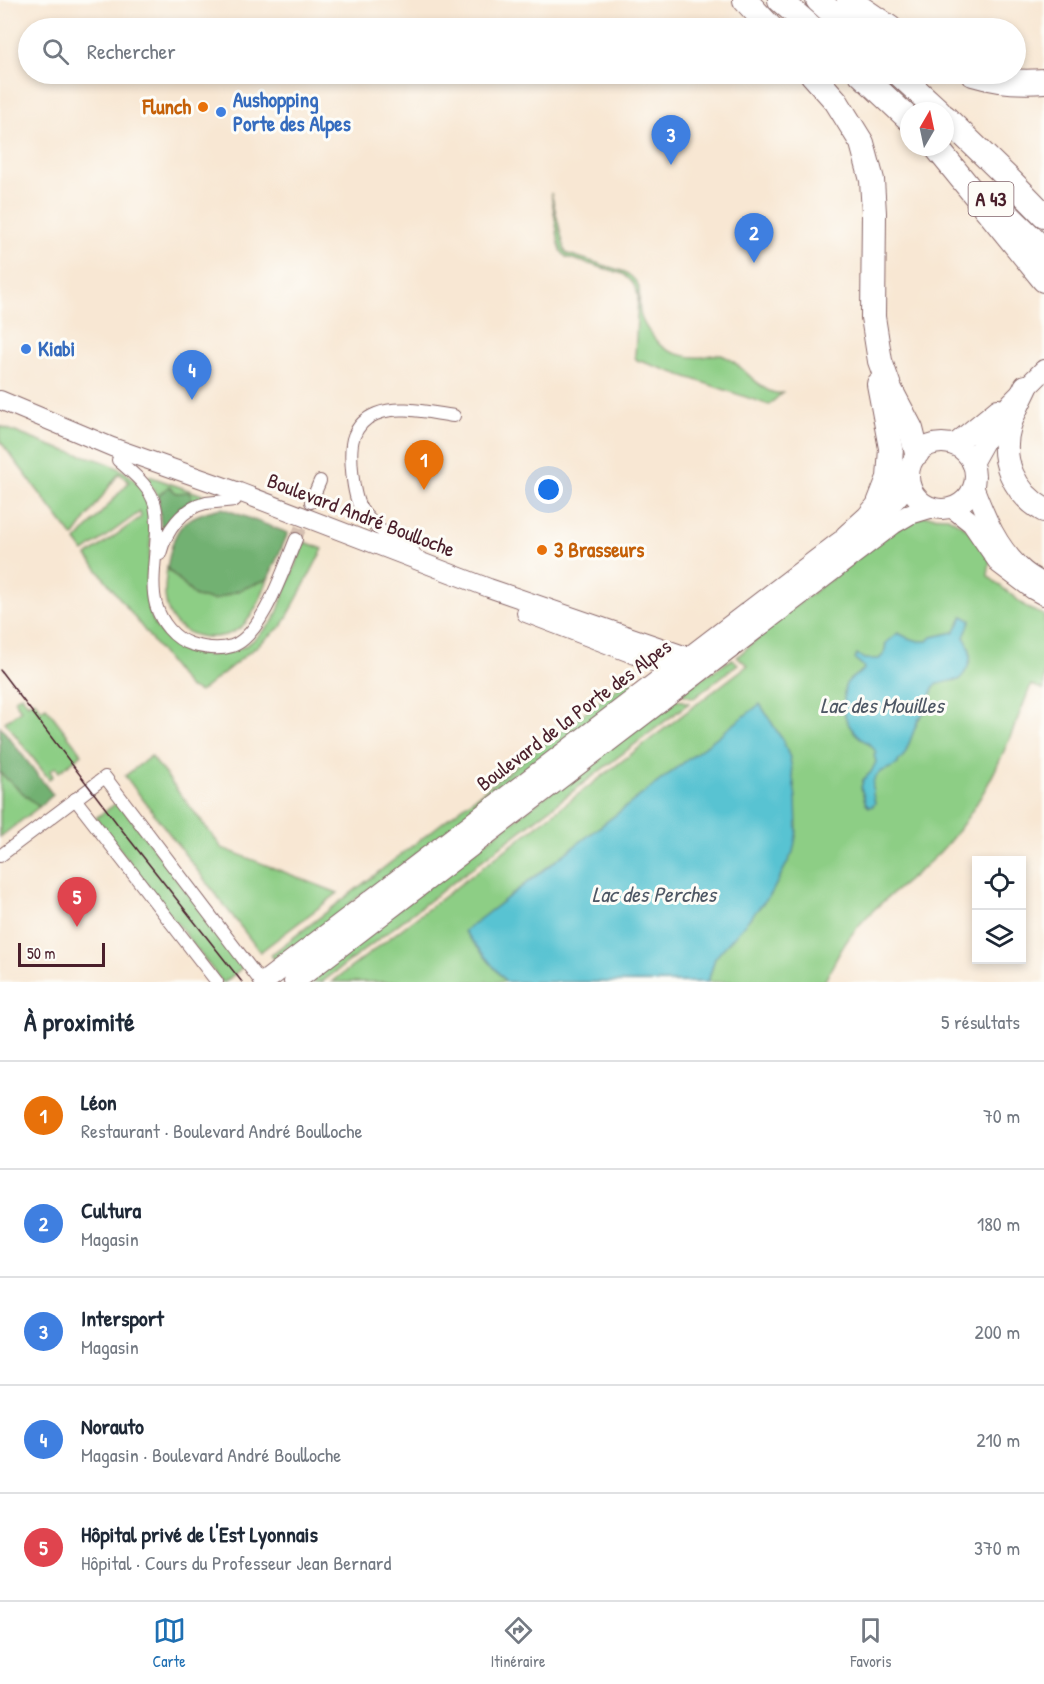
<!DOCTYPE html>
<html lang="fr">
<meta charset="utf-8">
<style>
body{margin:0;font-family:"Patrick Hand",sans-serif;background:#f6f6f7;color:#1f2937}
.controls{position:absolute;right:18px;bottom:18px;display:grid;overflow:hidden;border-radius:0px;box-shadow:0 3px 9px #0003}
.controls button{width:54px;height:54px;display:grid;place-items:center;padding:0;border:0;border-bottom:2px solid #e0e1e3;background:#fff;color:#1f2937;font:30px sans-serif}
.compass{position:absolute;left:900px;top:102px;width:54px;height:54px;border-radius:50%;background:#fff;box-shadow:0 3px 9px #0003;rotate:9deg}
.scale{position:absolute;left:18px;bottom:15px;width:87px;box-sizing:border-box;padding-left:6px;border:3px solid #4a1f2b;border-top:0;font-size:16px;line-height:21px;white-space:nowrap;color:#4a1f2b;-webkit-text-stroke:4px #fdfcf7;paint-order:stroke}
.you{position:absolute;left:549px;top:490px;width:21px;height:21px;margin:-15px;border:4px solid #fff;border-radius:50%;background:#1a73e8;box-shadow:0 0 0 9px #1a73e833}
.badge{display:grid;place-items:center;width:39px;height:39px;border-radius:50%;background:#1f6fb2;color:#fff;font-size:20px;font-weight:700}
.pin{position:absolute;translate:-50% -50px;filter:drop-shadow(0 2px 3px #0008)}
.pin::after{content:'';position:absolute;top:32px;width:21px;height:18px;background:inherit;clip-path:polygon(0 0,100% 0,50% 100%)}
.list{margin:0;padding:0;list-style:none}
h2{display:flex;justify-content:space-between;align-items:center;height:78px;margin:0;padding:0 24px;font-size:26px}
h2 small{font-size:20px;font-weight:400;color:#747a83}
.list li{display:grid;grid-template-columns:39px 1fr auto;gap:18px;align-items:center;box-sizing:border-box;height:108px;padding:0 24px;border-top:2px solid #e0e1e3}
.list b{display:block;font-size:22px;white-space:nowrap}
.list p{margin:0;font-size:20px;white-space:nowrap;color:#747a83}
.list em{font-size:20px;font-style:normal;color:#747a83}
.icon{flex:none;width:33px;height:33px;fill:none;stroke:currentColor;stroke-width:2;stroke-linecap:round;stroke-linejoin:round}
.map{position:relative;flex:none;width:1044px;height:982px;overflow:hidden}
.search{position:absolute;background:#fff;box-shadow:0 3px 9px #0003;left:18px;right:18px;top:18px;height:66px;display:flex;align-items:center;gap:15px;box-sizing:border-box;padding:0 21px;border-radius:33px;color:#747a83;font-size:22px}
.sheet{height:618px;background:#fff}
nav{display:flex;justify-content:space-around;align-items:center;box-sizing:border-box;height:84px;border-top:2px solid #e0e1e3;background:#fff;font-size:16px;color:#747a83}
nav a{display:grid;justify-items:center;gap:3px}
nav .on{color:#1f6fb2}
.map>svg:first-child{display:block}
</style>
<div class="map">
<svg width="1044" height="982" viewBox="0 0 1044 982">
<rect width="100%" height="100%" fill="#fdfcf7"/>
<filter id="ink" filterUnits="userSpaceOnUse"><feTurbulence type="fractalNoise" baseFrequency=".0167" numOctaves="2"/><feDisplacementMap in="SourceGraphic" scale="12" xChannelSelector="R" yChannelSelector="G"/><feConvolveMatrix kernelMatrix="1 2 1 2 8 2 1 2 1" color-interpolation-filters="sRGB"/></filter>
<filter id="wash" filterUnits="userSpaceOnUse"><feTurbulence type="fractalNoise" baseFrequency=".008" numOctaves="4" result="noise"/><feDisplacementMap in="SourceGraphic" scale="24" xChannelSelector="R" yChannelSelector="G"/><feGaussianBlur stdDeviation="1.35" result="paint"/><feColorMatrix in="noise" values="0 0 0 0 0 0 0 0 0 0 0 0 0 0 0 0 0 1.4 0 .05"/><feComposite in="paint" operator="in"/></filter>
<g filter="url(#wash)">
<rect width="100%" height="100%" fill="#f8e7d3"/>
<g fill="#8dce85" stroke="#6c7658" stroke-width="1.5">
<path d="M551,193L565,251L568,254L625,272C646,286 637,292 640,312C641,323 652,336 659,344C669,354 689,358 702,357C708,356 715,353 721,355C743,362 760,396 782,393L769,405L637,360L635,357L638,296C636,286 632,281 623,274L566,257L561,251L559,244Z"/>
<path d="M0,426C20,434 40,442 60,449C86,457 119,461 138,484C171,523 127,596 161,633C190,663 234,662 262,632C266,628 272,624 274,619C279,611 281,601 284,593C291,576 298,559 305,542L323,549L283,625L200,692L188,687L87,556L141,517L140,512L84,552L76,541L129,482L119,473L73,537L0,441Z"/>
<path d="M149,476L208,497L175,516L180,506L158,496L148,482Z"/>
<path d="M924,516L948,517L968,529L990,560L988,576L1029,609L1044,615V690L1031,685C1007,747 985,804 939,853C910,882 873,904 849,938C839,951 832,968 824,982H332L748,665L737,657L786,613L899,527Z"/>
<path d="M167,568L196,597L214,600L268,579C261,596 255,615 241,627C220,644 181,640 169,613C163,598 165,583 167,568Z"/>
<path d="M732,659L738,664L694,698L679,693Z"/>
<path d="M626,681H631L643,686L348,905V911L278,964L271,955Z"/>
<path d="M21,695L28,704L34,700L41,710L46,707L82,754L59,772L56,767L50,771L53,776L49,779L5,722L21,710L14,700Z"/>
<path d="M673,698L689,703L322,982H304Z"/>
<path d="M151,756L222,848L338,893L260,952L125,776Z"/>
<path d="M0,773L39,807L0,837Z"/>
<path d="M118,802L244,966L225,982H222L96,818Z"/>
</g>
<g fill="#72b172" stroke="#5e684e" stroke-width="1.5">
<path d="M169,486L176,493L189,492L192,499L186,504L180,506L175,516L165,527H161L158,496Z"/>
<path d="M222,508L288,533L268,579L214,600L196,597L167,568C174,528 181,516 222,508Z"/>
<path d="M0,726L53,795L39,807L0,773Z"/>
</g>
<g fill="#58c3d2" stroke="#51717e" stroke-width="1.5">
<path d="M963,616L971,620L964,637C975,653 971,667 959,680C950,680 945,683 937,684L933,688L929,706L918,720L905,754L898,762V764C892,768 883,770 879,773C870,780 872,793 875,803L873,806L869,807L866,804L861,788L863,780L871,772L876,762L874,755L876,753C873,746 869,744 863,740C849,729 842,717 844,699C844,695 844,688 846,684C850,677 859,675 864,669L863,666L855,659L857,654L864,659H879L884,654L886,643L898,633L908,638L919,641H928L932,637L954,632Z"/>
<path d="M760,704L782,739L790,758L796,798L797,831L793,852L771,894L715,958L708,982H506L464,931Z"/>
</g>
</g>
<g filter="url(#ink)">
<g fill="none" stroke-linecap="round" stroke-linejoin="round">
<path stroke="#d5bfb1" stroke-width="12" stroke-dasharray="12 6" stroke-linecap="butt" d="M296,539L311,502"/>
<g stroke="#876566" stroke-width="14">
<g id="street">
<path d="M118,460C132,473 150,486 155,505C162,537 148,575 156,605C161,622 174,639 191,644C204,648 219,650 232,646C262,636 284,568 296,539"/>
<path d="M311,502L320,481"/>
<path d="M414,552C395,542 374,528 361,509C353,496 348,451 354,436C358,426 366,418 376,414C399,404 430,413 454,416"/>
<path d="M160,554C166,531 182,508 206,503C216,502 226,501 235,500"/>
<path d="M75,799L217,982"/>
<path d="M0,856L105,777L261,982"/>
</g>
</g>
<g stroke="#876566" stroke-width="20">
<g id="secondary">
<path d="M0,400L112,447L239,492L489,588L701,661"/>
<path d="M974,486C986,517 998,548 1024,570C1030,575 1037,579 1044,583"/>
<path d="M526,613L685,674"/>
</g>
</g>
<g stroke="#876566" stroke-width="22">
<g id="primary">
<circle cx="942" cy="476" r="33"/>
<path d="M954,445L998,409"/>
<path d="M972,463L991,429L1011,403L1044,370"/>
<path d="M953,508L972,523L1000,564L1033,589L1044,595"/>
<path d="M264,982L837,544C863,525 892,510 908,482"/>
<path d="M294,982L893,524L910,514L930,508"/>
</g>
</g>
<g stroke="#876566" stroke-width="26">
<g id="highway">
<path d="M745,0L771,28"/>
<path d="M780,0L812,28"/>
<path d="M818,0L849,28"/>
<path d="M849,0L890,28"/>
<path d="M812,74L836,101L862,143L872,180L874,213L873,317L880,361L890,389L911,429L917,453"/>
<path d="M861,74L909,119"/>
<path d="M899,74L939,111"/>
<path d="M973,74C996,81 1020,83 1044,81"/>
<path d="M945,117L1011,181L1044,215"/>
<path d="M936,147L1044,280"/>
<path d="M1007,214L1044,250"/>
<path d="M1026,387C1020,400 1013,412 1009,426C999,459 1014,493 1044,510"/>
<path d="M847,537L868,518L878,506L889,478L891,448L879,384"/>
</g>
</g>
<use href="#street" stroke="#fff" stroke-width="12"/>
<use href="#secondary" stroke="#fff" stroke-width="18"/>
<use href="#primary" stroke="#fff" stroke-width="20"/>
<use href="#highway" stroke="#fff" stroke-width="24"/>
<path stroke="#4a1f2b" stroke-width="1.5" d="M0,670L122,830L242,982"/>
</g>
</g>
<g fill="#e8710a" stroke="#fdfcf7" stroke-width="2">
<circle cx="203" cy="107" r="6"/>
<circle cx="542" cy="550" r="6"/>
</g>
<g fill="#3f7fe0" stroke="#fdfcf7" stroke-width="2">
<circle cx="221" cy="112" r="6"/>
<circle cx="26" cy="349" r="6"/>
</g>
<g text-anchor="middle" stroke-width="6" stroke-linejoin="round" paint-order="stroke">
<rect fill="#fdfcf7" stroke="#806168" stroke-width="1.5" x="968.5" y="182" width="45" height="34" rx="4.5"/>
<g font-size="20" font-weight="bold" fill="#4a1f2b">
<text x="991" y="206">A 43</text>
</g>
<g font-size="21" font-weight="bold" fill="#366cbe" stroke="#fdfcf7" text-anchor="start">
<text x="233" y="107">Aushopping<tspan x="233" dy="24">Porte des Alpes</tspan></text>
<text x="38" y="356">Kiabi</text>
</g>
<g font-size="21" font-weight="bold" fill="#c56008" stroke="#fdfcf7" text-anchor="end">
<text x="191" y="114">Flunch</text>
<text x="554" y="557" text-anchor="start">3 Brasseurs</text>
</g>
<g font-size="21" fill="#4a1f2b" stroke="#fdfcf7">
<text transform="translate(361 515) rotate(21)" y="7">Boulevard André Boulloche</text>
<text transform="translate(574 715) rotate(-37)" y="7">Boulevard de la Porte des Alpes</text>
</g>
<g font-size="22" font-style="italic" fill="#4f5865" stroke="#fdfcf7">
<text x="882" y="713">Lac des Mouilles</text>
<text x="654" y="902">Lac des Perches</text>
</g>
</g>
</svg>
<div class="controls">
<button><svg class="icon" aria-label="locate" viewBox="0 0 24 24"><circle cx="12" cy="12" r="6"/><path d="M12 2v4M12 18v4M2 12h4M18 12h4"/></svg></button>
<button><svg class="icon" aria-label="layers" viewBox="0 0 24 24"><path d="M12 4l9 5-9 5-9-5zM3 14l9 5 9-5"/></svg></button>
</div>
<svg class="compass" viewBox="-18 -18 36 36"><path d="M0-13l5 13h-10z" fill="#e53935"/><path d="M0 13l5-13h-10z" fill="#747a83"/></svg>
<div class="scale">50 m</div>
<div class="you"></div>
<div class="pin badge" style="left:424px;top:490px;background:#e8710a">1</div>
<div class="pin badge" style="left:754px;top:263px;background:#3f7fe0">2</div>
<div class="pin badge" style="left:671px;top:165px;background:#3f7fe0">3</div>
<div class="pin badge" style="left:192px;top:400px;background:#3f7fe0">4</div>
<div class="pin badge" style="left:77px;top:927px;background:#e0444e">5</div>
<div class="search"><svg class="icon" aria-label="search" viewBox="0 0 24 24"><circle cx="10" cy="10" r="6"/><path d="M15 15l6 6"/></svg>Rechercher</div>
</div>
<section class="sheet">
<h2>À proximité<small>5 résultats</small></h2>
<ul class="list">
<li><span class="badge" style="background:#e8710a">1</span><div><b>Léon</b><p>Restaurant · Boulevard André Boulloche</p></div><em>70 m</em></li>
<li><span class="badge" style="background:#3f7fe0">2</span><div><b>Cultura</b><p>Magasin</p></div><em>180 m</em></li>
<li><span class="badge" style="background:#3f7fe0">3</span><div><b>Intersport</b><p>Magasin</p></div><em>200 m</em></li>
<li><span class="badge" style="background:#3f7fe0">4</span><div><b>Norauto</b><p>Magasin · Boulevard André Boulloche</p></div><em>210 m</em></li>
<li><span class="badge" style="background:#e0444e">5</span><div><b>Hôpital privé de l'Est Lyonnais</b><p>Hôpital · Cours du Professeur Jean Bernard</p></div><em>370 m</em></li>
</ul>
</section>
<nav>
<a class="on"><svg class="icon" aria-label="map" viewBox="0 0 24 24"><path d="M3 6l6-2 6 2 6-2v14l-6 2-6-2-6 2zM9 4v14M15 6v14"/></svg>Carte</a>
<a><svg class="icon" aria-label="directions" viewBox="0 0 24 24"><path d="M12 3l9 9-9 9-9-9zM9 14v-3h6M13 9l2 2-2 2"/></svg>Itinéraire</a>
<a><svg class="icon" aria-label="saved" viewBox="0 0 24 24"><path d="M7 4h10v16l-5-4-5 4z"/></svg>Favoris</a>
</nav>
